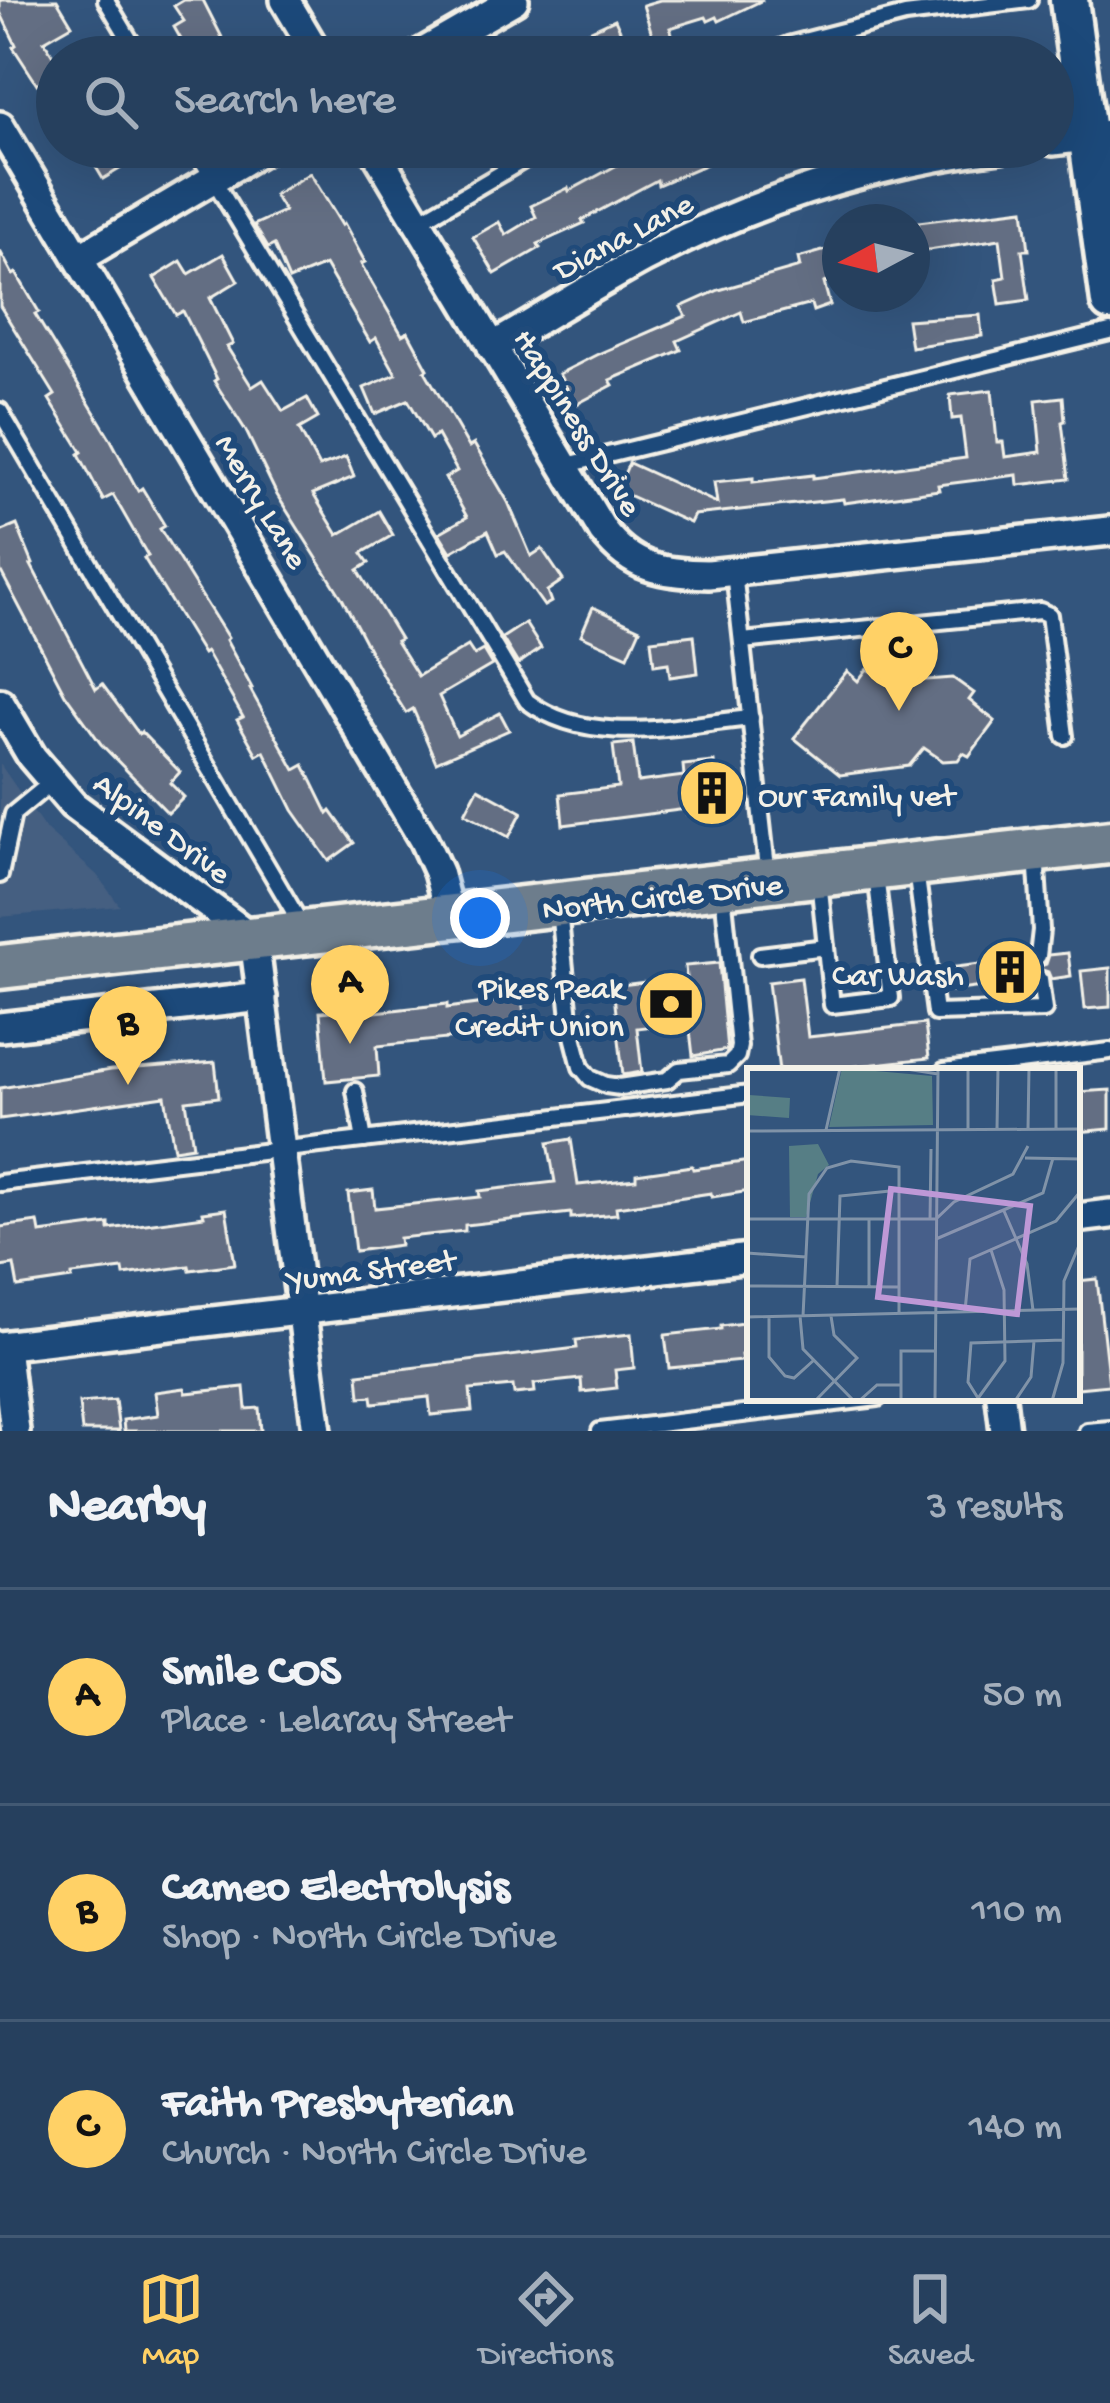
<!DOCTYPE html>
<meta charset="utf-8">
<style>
body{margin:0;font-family:"Gochi Hand",sans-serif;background:#324b67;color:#f1f3f6}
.compass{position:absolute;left:822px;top:204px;width:108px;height:108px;border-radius:50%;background:#26405e;box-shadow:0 12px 48px #0002;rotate:263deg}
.you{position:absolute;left:480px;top:918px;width:42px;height:42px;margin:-30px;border:9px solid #fff;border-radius:50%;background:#1a73e8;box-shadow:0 0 0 18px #1a73e833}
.badge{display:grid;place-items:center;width:78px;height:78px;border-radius:50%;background:#ffd166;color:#111;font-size:39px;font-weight:700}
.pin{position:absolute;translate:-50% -99px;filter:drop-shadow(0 3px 6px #0008)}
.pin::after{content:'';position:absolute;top:63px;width:42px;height:36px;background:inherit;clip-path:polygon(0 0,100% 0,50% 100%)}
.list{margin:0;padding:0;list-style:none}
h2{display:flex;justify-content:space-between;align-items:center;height:156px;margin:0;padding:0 48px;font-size:51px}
h2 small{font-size:39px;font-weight:400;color:#a4afbc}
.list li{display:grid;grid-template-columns:78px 1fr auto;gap:36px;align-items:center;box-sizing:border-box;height:216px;padding:0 48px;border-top:3px solid #425973}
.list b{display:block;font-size:45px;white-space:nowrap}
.list p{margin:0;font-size:39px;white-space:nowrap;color:#a4afbc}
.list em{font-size:39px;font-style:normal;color:#a4afbc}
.icon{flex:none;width:66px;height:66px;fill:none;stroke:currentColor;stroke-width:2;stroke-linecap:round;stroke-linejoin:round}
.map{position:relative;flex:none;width:1110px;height:1431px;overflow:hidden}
.search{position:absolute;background:#26405e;box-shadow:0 12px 48px #0002;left:36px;right:36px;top:36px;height:132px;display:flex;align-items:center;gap:30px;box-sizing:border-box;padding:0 42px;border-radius:66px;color:#a4afbc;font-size:45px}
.sheet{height:804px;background:#26405e}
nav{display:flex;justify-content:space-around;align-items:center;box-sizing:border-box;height:168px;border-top:3px solid #425973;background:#26405e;font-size:33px;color:#a4afbc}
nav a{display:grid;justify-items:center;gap:6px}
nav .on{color:#ffd166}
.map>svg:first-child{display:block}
</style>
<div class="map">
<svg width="1110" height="1431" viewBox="0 0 1110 1431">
<rect width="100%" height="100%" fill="#33557d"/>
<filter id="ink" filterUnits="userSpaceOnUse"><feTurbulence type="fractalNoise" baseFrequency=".00833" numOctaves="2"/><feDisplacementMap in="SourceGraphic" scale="24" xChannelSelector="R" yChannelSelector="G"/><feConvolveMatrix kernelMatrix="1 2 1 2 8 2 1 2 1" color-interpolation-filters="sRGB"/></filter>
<g filter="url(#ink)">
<path fill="#455f81" d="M0,764L45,829L97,875L120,906L0,917Z"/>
<g fill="#636e83" stroke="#f4f1e8" stroke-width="3">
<path d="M0,0H57L72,25L44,41L57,62V112L40,82L37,84L13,47L16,45L0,12Z"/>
<path d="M184,0H203L232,57H191L174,27L184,21L174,6Z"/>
<path d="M660,0H763L719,21L717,17L708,21L706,17L670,28L680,57H659L643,5Z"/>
<path d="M615,19L632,57H544L578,42L576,37Z"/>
<path d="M84,147H118L128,164L103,179Z"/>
<path d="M674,147H742V149L658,185L657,180L582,220L584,223L538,244L540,248L495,274L473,237L499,222L506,235L536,217L531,206L568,188L569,191L634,156L636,161Z"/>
<path d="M310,173L342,225L344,223L365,262L361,264L402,335L408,332L428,369L425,371L469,447L474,444L508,502L531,556L542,549L563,580L547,591L551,602L544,606L505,551L498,554L488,531L451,552L439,533L467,517L445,478L457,471L437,435L431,439L408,400L375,414L364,388L396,374L376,338L370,342L325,265L289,280L274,245L268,248L254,225L284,211L274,195Z"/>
<path d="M1024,209L1029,250H1022L1029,300L1000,304L996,279L1005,277L1000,239L922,251L918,222Z"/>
<path d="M840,246V278L824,283L830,305L813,311L811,304L744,322L741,312L677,341L681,350L610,380L613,385L575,405L559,374L598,354L686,316L681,307L719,290L800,267L798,258Z"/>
<path d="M0,251L13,275L16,273L39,312L35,314L110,438L138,491L142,488L165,526L160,529L228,638L226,640L252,688L250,689L295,770L304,765L328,814L331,811L354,843L329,861L293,810L264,751L257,755L237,720L243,717L206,652L203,654L144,558L148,556L113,495L103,500L79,454L82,452L49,399L55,395L0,306Z"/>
<path d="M223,254L238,281L210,298L233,344L227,347L252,387L263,380L283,411L307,398L318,418L299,429L319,467L346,457L354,477L313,494L338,535L379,511L393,535L362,553L369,563L358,570L400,639L396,641L418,676L468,646L474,655L483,650L492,665L439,696L457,736L500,713L509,730L436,762L413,709L406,713L383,676L342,598L277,495L246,431L214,381L217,379L183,311L176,315L154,278L181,261L189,274Z"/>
<path d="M980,315L982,336L911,347L907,320Z"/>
<path d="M992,390L997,442H1003L1005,457L1041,452L1036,400L1063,397L1065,421L1062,422L1069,479L1018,485L1017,475L938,485L939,490L844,503L843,499L694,515L690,523L617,490L629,463L717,503L714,482L753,478V482L813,475V478L966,458L961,418L952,419L950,395Z"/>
<path d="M17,525L33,564L31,565L96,689L102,684L139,734L141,732L180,772L170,783L184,797L168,813L101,744L65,694L42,650L0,570V532Z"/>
<path d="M593,607L640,629L628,656L581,635Z"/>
<path d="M525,623L541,648L518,664L502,638Z"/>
<path d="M694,635L698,673L670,677L668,663L654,665L651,640Z"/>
<path d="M888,665L914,681L953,678L974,693L969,700L995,721L969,756L963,753L958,760L943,761L924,748L909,766L840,775L794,738L847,671L858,681L867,669L880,677Z"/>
<path d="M633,743L638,782L684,776L683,765L714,762L716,778L738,775L741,808L687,814V809L563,825L560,794L618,787L613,745Z"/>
<path d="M478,788L522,812L509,837L465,813Z"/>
<path d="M1068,953L1071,976L1051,979L1048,972L1040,969L1032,972L1029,981L951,991L948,968L1027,958L1030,964L1038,967L1046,964L1049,955Z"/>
<path d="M719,963L727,1050L693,1056L689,1022L637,1028L642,1072L623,1075L613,986L686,977L685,966Z"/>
<path d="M1110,968V1007L1085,1009L1081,971Z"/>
<path d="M801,978L808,1037L925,1024L929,1058L812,1071H779L768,982Z"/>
<path d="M522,998L526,1031L377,1046L379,1076L326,1081L320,1012L375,1007V1012L447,1004V1008Z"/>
<path d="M215,1062L219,1097L186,1101L193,1146L174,1149L165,1096L0,1119V1088L111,1070Z"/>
<path d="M1110,1090V1129L1077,1132V1092Z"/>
<path d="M571,1139L578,1185L636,1179V1174L692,1166L693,1169L750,1161V1191L712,1197L711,1193L616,1207L617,1214L571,1218V1213L465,1225V1231L399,1238L400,1245L355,1251L348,1193L373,1190L375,1208L480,1197L479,1191L555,1182L548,1143Z"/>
<path d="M226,1209L235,1264L190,1270L189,1266L124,1275L123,1269L72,1275V1279L18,1287L14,1265L0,1267V1227L38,1222L40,1233L109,1224V1229L204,1216L203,1212Z"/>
<path d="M1097,1279L1109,1385L1077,1388V1281Z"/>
<path d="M750,1322V1353L741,1355L742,1361L669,1368L665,1335L721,1329V1326Z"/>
<path d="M631,1334L634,1368L615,1370L617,1388L582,1392L581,1379L534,1384L535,1392L514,1394L513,1386L470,1390L472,1411L431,1415L429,1397L373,1403L372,1396L360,1397L358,1374L577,1348L576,1340Z"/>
<path d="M244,1387L246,1409L259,1408L261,1431H124L123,1420L158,1415L155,1392L185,1388L186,1393Z"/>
<path d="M115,1400L119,1431H82L79,1403Z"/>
</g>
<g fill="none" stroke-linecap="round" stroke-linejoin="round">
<g stroke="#f4f1e8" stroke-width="22">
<g id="service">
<path d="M106,0L140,57"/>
<path d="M756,57L788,45L905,15L1029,0"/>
<path d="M194,147L527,701C589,748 679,725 751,718"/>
<path d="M418,222L546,147"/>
<path d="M0,411L304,929"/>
<path d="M563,466L1110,332"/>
<path d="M734,572L768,877"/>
<path d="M742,641L1040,611L1049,615L1065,736"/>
<path d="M1036,854L1041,930L1038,956"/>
<path d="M916,870L935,1013L1044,1010L1040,980"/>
<path d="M0,875L13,814L52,782"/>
<path d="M819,880L832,1005L891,998L876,875"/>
<path d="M559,910L571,1028L581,1067L590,1078L606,1085L620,1087L667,1080L679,1070L728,1065L737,1056L739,1046L723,892"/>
<path d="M760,955L826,947"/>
<path d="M944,1071L1110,1051"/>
<path d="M355,1091L364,1140"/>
<path d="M0,1183L750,1094"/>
<path d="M600,1431L878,1398"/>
<path d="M1087,1431L1110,1429"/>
</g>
</g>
<g stroke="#f4f1e8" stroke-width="36">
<g id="minor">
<path d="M285,0L319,57"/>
<path d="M415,57L514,0"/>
<path d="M0,126L423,839L438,872L450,918"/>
<path d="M1053,141L1110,134"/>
<path d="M373,147L603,531C632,569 662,573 708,574L1110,531"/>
<path d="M79,258L267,147"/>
<path d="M492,347C542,318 592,287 643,259C754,201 876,162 1001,147"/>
<path d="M0,703L32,757L73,805L254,939L317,1431"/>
<path d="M0,1027L262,997"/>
<path d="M1077,1218L1110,1214"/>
<path d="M0,1346L750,1258"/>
<path d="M5,1346L15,1431"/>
<path d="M1001,1398L1005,1431"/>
</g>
</g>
<g stroke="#f4f1e8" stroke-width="45">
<path id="secondary" d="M1069,0L1110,302"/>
</g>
<g stroke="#f4f1e8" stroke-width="51">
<path id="primary" d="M0,967L1110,842"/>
</g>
<use href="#service" stroke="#1f4a7a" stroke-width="14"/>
<use href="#minor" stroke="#1f4a7a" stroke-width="27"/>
<use href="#secondary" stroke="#1f4a7a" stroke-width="36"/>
<use href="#primary" stroke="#6d7d8c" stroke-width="42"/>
</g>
</g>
<defs>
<g id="building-disc" transform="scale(3.45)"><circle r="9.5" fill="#ffd166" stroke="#1f4a7a"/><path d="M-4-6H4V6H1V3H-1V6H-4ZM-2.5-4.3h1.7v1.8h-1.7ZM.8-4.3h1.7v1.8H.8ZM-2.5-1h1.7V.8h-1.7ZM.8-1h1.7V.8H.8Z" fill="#111"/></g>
<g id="bank-disc" transform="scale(3.45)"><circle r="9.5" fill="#ffd166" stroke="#1f4a7a"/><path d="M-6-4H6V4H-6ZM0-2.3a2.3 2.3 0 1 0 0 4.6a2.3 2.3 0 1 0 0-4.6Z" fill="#111"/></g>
</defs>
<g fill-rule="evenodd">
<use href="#building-disc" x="712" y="793"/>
<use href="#building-disc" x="1010" y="972"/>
<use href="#bank-disc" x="671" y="1004"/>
</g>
<g text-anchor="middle" stroke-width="12" stroke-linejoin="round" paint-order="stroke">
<g font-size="33" fill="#f4f1e8" stroke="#1f4a7a">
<text transform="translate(622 234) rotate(-28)" y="12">Diana Lane</text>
<text transform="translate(580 421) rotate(58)" y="12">Happiness Drive</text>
<text transform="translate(264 500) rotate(59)" y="12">Merry Lane</text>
<text transform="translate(164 826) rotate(37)" y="12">Alpine Drive</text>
<text transform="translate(662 894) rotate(-6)" y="12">North Circle Drive</text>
<text transform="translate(371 1267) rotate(-7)" y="12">Yuma Street</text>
</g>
<g font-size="33" fill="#f4f1e8" stroke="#1f4a7a" text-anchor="end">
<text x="758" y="805" text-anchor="start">Our Family vet</text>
<text x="964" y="984">Car Wash</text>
<text x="624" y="997">Pikes Peak<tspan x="624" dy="38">Credit Union</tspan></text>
</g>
</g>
<g transform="translate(747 1068)">
<rect width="333" height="333" fill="#33557d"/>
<path d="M95,0L185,8L186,57L82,59ZM2,27L43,30L42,50L0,47ZM71,76L82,97L71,106L59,149H43L42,78Z" fill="#567e85"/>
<path fill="none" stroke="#8093a8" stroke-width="3" d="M153,0L191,6M309,0V61M250,61L251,0M281,61L282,0M79,62L93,0M221,62V0M0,63L333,61M278,90L333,91M257,143L280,196L286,242M0,151H189L207,134L266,106L281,78M183,152L184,81M189,171L296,125L306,90M0,185L59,189M0,218L152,219M90,218L93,128L153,122M122,219V152M218,243L223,191L309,153L333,124M53,248L56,281L107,333M56,248L62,126L80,100L104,93L152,99V247M0,249L333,241M22,249V289L38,308L47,310L67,292M154,317V283H188M231,330L221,314L224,275L316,272M68,333L110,290L87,267L84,248M112,333L130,317H154V333M188,333L191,0M229,333L258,293L257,222L244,182M268,333L284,309L287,273M305,333L316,295L317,213L333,175"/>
<path fill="#be98d6" fill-opacity="0.15" stroke="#be98d6" stroke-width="6" d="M144,121L283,138L270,246L131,229Z"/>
<rect width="333" height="333" fill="none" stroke="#f4f1e8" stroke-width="6"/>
</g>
</svg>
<svg class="compass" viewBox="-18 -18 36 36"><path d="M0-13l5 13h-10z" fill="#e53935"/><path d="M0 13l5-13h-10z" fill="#a4afbc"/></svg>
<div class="you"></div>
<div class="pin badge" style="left:350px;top:1044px">A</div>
<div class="pin badge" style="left:128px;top:1085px">B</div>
<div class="pin badge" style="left:899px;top:711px">C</div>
<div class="search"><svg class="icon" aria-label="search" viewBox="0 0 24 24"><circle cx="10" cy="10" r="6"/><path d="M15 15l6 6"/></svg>Search here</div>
</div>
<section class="sheet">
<h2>Nearby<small>3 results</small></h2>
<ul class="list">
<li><span class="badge">A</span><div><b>Smile COS</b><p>Place · Lelaray Street</p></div><em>50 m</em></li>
<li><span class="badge">B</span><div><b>Cameo Electrolysis</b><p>Shop · North Circle Drive</p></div><em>110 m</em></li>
<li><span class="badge">C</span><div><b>Faith Presbyterian</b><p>Church · North Circle Drive</p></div><em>140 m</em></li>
</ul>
</section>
<nav>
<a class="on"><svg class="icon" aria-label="map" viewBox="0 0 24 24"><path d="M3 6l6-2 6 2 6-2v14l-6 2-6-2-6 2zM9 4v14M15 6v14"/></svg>Map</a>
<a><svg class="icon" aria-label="directions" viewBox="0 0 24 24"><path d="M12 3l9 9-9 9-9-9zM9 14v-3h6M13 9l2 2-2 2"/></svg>Directions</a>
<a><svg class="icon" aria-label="saved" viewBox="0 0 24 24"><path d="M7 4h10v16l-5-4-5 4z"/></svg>Saved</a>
</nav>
